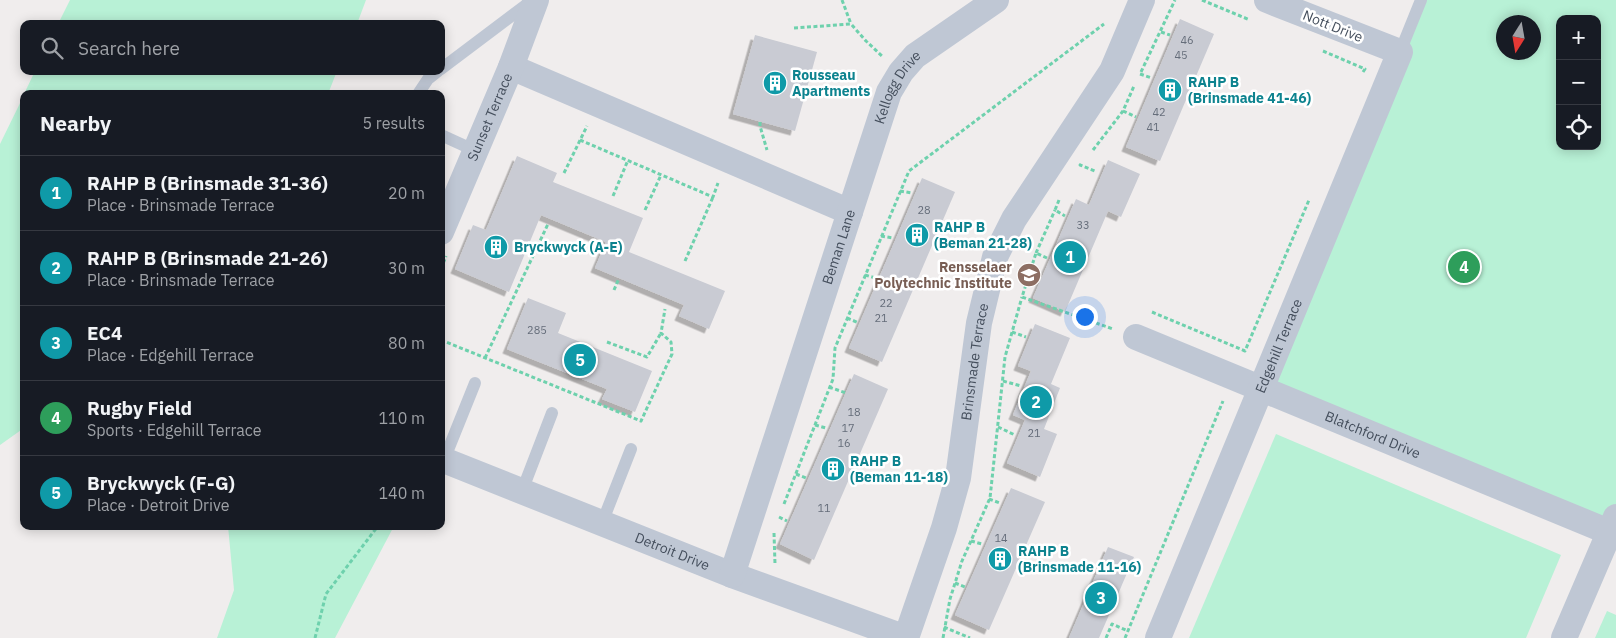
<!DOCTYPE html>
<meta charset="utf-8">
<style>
body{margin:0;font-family:"IBM Plex Sans",sans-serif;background:#242831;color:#f1f3f6}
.controls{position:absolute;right:15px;top:15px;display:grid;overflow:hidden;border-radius:10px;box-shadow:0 2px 12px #0003}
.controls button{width:45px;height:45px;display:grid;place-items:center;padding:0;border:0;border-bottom:1px solid #363941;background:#171b24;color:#f1f3f6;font:25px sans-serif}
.compass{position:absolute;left:1496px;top:15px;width:45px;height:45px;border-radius:50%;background:#171b24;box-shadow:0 2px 12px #0003;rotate:191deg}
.you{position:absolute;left:1084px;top:316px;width:18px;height:18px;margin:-12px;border:4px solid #fff;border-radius:50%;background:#1a73e8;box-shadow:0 0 0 8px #1a73e833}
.badge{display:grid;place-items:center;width:32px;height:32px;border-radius:50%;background:#8baaf0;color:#fff;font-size:16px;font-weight:700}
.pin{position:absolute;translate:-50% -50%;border:2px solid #fff;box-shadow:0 1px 5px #0006}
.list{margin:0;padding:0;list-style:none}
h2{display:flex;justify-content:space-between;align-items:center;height:65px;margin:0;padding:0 20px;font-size:21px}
h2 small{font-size:16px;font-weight:400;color:#9ea1a6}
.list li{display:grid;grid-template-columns:32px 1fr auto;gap:15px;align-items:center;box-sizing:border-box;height:75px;padding:0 20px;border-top:1px solid #363941}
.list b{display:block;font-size:19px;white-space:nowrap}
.list p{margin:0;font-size:16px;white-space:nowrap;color:#9ea1a6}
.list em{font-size:16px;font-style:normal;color:#9ea1a6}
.icon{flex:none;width:28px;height:28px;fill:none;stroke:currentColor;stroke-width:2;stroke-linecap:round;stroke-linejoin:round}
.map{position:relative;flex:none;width:1616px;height:638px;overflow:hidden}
.search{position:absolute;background:#171b24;box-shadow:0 2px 12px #0003;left:20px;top:20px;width:425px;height:55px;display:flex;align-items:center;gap:12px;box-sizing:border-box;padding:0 18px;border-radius:10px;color:#9ea1a6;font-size:19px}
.panel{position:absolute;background:#171b24;box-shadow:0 2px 12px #0003;left:20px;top:90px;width:425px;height:440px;border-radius:10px}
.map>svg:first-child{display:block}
</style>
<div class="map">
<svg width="1616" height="638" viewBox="0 0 1616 638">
<defs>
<filter id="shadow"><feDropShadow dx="-4.5" dy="4.5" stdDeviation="0" flood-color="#0004"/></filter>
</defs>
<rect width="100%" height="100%" fill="#f0eded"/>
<g fill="#b8f1d6" fill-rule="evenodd">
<path d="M70,0H366L357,24H58Z"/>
<path d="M1422,0H1616V517L1609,532L1261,388ZM1560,19H1597V146H1560ZM1504,22H1534V52H1504Z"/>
<path d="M35,71H337L328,94H24Z"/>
<path d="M24,95V428L0,445V144Z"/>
<path d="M1276,434L1561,555L1526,638H1189Z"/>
<path d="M228,526H394L335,638H217L234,590Z"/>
<path d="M1607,611L1616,615V638H1595Z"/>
</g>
<g fill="#c9cbd3" filter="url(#shadow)">
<path d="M1180,19L1214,34L1160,161L1126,147Z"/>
<path d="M755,35L817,52L795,131L733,114Z"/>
<path d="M517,156L557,173L553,182L643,218L629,252L725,291L709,329L679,316L684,305L595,268L606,242L541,215L509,292L455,269L473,225L486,230Z"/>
<path d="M1108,160L1140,174L1121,217L1108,211L1065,312L1033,298L1076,199L1089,205Z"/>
<path d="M922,178L955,192L882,362L849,348Z"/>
<path d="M528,298L566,313L558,333L652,371L635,412L602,399L607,389L507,349Z"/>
<path d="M1035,324L1070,338L1051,384L1060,388L1044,429L1057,434L1040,477L1007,463L1025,420L1013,415L1031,371L1018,366Z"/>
<path d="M854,374L888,389L814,560L780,544Z"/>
<path d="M1011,488L1045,502L989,630L955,615Z"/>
<path d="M1108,547L1134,557L1099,638H1069Z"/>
</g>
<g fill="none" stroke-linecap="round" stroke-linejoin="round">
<g stroke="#6ed1ad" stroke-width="3" stroke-dasharray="4 2.5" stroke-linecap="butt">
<path d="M842,0L851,24"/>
<path d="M1202,0L1250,20"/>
<path d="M794,28L851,24L866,41L883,57"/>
<path d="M1161,32L1170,35"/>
<path d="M1323,51L1365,69L1363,72"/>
<path d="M1141,72L1175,0"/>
<path d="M1140,74L1152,78"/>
<path d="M1123,111L1136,117"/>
<path d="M760,122V126L767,150"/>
<path d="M580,140L713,197L718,183"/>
<path d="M1093,150L1123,111L1134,86"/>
<path d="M1081,164L1080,165L1095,171"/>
<path d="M564,173L587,126"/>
<path d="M900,191L912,193"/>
<path d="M613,196L628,160"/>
<path d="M1059,200L1055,210L1065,216"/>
<path d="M645,210L661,175"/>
<path d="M881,236L893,238"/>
<path d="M1036,253L1055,210"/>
<path d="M1047,258L1036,253L1022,297L1113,329"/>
<path d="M685,261L713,197"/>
<path d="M441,269L446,256"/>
<path d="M865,275L879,279"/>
<path d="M614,290L619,278"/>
<path d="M1152,312L1245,351L1309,200"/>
<path d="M847,318L859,323"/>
<path d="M1012,332L1026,337"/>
<path d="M441,340L641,421L672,354L671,342L661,333L665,309"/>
<path d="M607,342L647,357L661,333"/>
<path d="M485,358L548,224"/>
<path d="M1003,381L1021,386"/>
<path d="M829,387L846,393"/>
<path d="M815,425L826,428"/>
<path d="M998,427L1015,435"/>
<path d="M796,474L806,478"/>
<path d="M989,499L1000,503"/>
<path d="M784,504L833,379L835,348L909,171L1104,24"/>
<path d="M779,517L787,521"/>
<path d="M774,533L775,564"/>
<path d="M971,541L982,544"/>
<path d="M955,583L965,587"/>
<path d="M944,627L970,638"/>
<path d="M315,638L326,594L378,526"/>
<path d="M943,638L950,599L962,561L990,498L1005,357L1022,297"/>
<path d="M1106,638L1112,624L1128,631"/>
<path d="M1125,638L1223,401"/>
</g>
<g stroke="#bfc7d4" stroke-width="12">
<path d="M1400,52L1421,0"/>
<path d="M441,69L530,2"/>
<path d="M418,94L428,79L438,71"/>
<path d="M441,135L476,151"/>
<path d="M444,460L475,383"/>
<path d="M522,491L552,413"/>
<path d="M602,523L631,449"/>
</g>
<g stroke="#bfc7d4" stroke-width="26">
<path d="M511,67L850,212"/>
<path id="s1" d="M441,232L511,67L536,0"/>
<path id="s2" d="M1136,337L1609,532"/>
<path id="s3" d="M441,459L732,575L906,638L944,528L958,478L979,323L995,257L1014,219L1112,71L1142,0"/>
<path id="s4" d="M732,575L889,92L901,72L915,56L996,0"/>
<path id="s5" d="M1158,638L1400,52L1267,0"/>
<path d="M1564,638L1616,517"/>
</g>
</g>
<defs>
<g id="building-disc" transform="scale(1.25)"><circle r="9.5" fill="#0f9aa8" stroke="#fff"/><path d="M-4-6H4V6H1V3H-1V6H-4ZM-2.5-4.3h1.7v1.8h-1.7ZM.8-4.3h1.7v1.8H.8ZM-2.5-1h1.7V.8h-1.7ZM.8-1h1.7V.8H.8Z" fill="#fff"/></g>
<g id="university-disc" transform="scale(1.25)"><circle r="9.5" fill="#8d6e63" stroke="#fff"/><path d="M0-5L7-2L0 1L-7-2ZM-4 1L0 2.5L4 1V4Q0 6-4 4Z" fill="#fff"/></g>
</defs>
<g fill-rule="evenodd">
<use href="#building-disc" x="775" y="83"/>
<use href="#building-disc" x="1170" y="90"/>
<use href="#building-disc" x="917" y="235"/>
<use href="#building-disc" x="496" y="247"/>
<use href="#university-disc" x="1029" y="275"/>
<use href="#building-disc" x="833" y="469"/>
<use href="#building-disc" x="1000" y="559"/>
</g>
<g text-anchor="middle" stroke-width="5" stroke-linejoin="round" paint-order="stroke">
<g font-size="11" fill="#656d7a">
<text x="1187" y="44">46</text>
<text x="1181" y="59">45</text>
<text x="1159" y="116">42</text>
<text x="1153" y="131">41</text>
<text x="924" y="214">28</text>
<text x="1083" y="229">33</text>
<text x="886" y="307">22</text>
<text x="881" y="322">21</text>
<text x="537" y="334">285</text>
<text x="854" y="416">18</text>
<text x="848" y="432">17</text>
<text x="1034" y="437">21</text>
<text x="844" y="447">16</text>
<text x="824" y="512">11</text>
<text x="1001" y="542">14</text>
</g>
<g font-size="14" fill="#444e5c" stroke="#fff">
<text transform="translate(1333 26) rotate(22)" y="5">Nott Drive</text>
<text dy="5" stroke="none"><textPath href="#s4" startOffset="516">Kellogg Drive</textPath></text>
<text dy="5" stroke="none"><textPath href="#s1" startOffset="125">Sunset Terrace</textPath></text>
<text dy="5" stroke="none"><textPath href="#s4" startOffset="345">Beman Lane</textPath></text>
<text dy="5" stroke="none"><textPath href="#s5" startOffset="316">Edgehill Terrace</textPath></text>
<text dy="5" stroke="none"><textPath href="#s3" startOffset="784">Brinsmade Terrace</textPath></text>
<text dy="5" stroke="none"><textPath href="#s2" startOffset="256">Blatchford Drive</textPath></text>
<text dy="5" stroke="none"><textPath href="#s3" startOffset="249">Detroit Drive</textPath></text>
</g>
<g font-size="14" font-weight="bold" fill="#0d838f" stroke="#fff" text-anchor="start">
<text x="792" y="80">Rousseau<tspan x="792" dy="16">Apartments</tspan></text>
<text x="1188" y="87">RAHP B<tspan x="1188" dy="16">(Brinsmade 41-46)</tspan></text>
<text x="934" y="232">RAHP B<tspan x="934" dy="16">(Beman 21-28)</tspan></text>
<text x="514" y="252">Bryckwyck (A-E)</text>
<text x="850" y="466">RAHP B<tspan x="850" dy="16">(Beman 11-18)</tspan></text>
<text x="1018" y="556">RAHP B<tspan x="1018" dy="16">(Brinsmade 11-16)</tspan></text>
</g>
<g font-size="14" font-weight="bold" fill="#785e54" stroke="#fff" text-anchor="end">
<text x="1012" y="272">Rensselaer<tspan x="1012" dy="16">Polytechnic Institute</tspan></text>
</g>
</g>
</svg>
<div class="controls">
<button>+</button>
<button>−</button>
<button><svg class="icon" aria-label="locate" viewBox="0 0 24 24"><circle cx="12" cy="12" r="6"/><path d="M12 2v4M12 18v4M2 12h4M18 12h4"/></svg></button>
</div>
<svg class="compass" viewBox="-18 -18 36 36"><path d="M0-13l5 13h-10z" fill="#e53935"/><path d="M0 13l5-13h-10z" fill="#9ea1a6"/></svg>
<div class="you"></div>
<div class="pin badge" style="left:1070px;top:257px;background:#0f9aa8">1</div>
<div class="pin badge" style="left:1036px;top:402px;background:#0f9aa8">2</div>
<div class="pin badge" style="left:1101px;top:598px;background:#0f9aa8">3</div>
<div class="pin badge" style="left:1464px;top:267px;background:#2e9e5b">4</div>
<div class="pin badge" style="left:580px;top:360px;background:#0f9aa8">5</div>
<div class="search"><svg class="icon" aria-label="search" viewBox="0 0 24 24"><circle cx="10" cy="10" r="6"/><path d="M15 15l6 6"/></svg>Search here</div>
<section class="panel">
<h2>Nearby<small>5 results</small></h2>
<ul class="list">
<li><span class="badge" style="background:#0f9aa8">1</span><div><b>RAHP B (Brinsmade 31-36)</b><p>Place · Brinsmade Terrace</p></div><em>20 m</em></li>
<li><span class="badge" style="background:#0f9aa8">2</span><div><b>RAHP B (Brinsmade 21-26)</b><p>Place · Brinsmade Terrace</p></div><em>30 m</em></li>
<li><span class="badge" style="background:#0f9aa8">3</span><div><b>EC4</b><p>Place · Edgehill Terrace</p></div><em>80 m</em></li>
<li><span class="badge" style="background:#2e9e5b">4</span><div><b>Rugby Field</b><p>Sports · Edgehill Terrace</p></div><em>110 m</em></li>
<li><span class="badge" style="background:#0f9aa8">5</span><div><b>Bryckwyck (F-G)</b><p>Place · Detroit Drive</p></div><em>140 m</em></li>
</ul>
</section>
</div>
